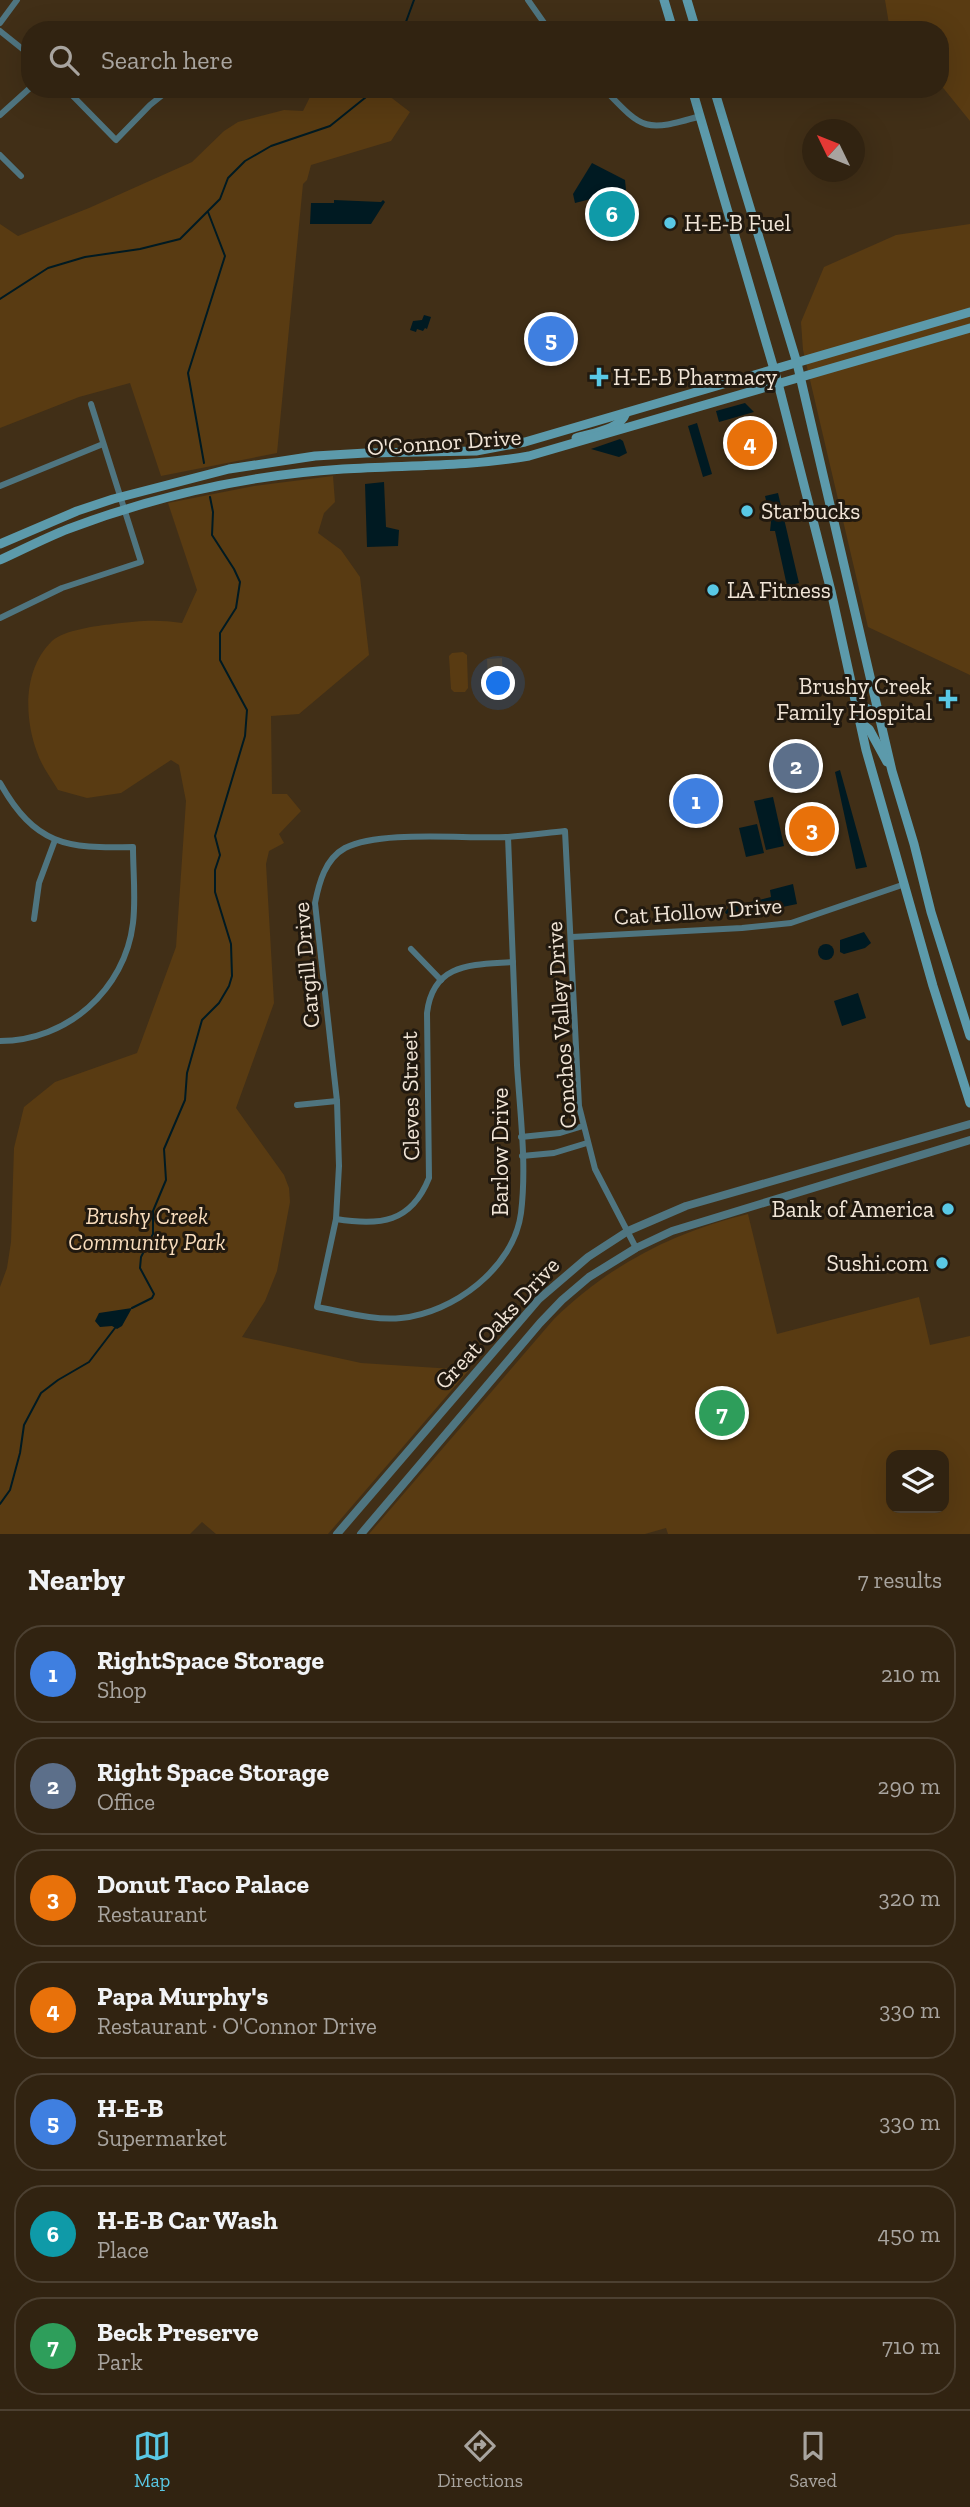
<!DOCTYPE html>
<meta charset="utf-8">
<style>
body{margin:0;font-family:"Zilla Slab",serif;background:#3d2f1f;color:#f1f3f6}
.controls{position:absolute;right:21px;bottom:21px;display:grid;overflow:hidden;border-radius:14px;box-shadow:0 7px 28px #0002}
.controls button{width:63px;height:63px;display:grid;place-items:center;padding:0;border:0;border-bottom:2px solid #4c4031;background:#312311;color:#f1f3f6;font:35px sans-serif}
.compass{position:absolute;left:802px;top:119px;width:63px;height:63px;border-radius:50%;background:#312311;box-shadow:0 7px 28px #0002;rotate:313deg}
.you{position:absolute;left:499px;top:684px;width:24px;height:24px;margin:-18px;border:5px solid #fff;border-radius:50%;background:#1a73e8;box-shadow:0 0 0 10px #1a73e833}
.badge{display:grid;place-items:center;width:46px;height:46px;border-radius:50%;background:#59c8e5;color:#fff;font-size:23px;font-weight:700}
.pin{position:absolute;translate:-50% -50%;border:4px solid #fff;box-shadow:0 2px 7px #0006}
.list{margin:0;padding:0;list-style:none}
h2{display:flex;justify-content:space-between;align-items:center;height:91px;margin:0;padding:0 28px;font-size:30px}
h2 small{font-size:23px;font-weight:400;color:#a8a49f}
.list li{display:grid;grid-template-columns:46px 1fr auto;gap:21px;align-items:center;box-sizing:border-box;height:98px;margin:0 14px 14px;padding:0 14px;border:2px solid #4c4031;border-radius:28px}
.list b{display:block;font-size:26px;white-space:nowrap}
.list p{margin:0;font-size:23px;white-space:nowrap;color:#a8a49f}
.list em{font-size:23px;font-style:normal;color:#a8a49f}
.icon{flex:none;width:38px;height:38px;fill:none;stroke:currentColor;stroke-width:2;stroke-linecap:round;stroke-linejoin:round}
.map{position:relative;flex:none;width:970px;height:1534px;overflow:hidden}
.search{position:absolute;background:#312311;box-shadow:0 7px 28px #0002;left:21px;right:21px;top:21px;height:77px;display:flex;align-items:center;gap:18px;box-sizing:border-box;padding:0 24px;border-radius:28px;color:#a8a49f;font-size:26px}
.sheet{height:875px;background:#312311}
nav{display:flex;justify-content:space-around;align-items:center;box-sizing:border-box;height:98px;border-top:2px solid #4c4031;background:#312311;font-size:19px;color:#a8a49f}
nav a{display:grid;justify-items:center;gap:4px}
nav .on{color:#59c8e5}
.map>svg:first-child{display:block}
</style>
<div class="map">
<svg width="970" height="1534" viewBox="0 0 970 1534">
<rect width="100%" height="100%" fill="#412f17"/>
<g fill="#593b12" fill-rule="evenodd">
<path d="M885,0H970V121L940,84V30H894L889,24Z"/>
<path d="M314,89H380L410,112L391,141L311,165L307,180L303,184L277,453L161,476L130,383L79,397L0,428V224L18,236L89,208L192,162L224,131L238,122L284,110L303,111Z"/>
<path d="M970,224V675L868,627L803,350L801,322L824,267L896,235Z"/>
<path d="M333,476L335,502L324,513L318,533L341,550L360,577L369,655L299,714L271,716L272,794H287L301,811L279,834L284,843L269,851L266,864L274,1003L236,1108L284,1175L289,1188L290,1202L277,1271L265,1301L242,1337L361,1363L469,1370L328,1534H216L202,1522L190,1534H0V1287L7,1268L11,1242L14,1148L24,1107L55,1082L137,1053L176,947L186,801L179,765L171,760L121,793L87,798L58,790C51,778 41,765 37,752C24,717 23,669 52,641C64,630 96,626 113,624C139,621 155,619 182,623L197,590L168,503L254,486Z"/>
<path d="M463,652L467,655L468,688L465,692H454L451,689L449,656L452,653Z"/>
<path d="M502,658L503,684H488L487,659Z"/>
<path d="M748,1214L777,1334L919,1297L930,1345L970,1336V1534H668L666,1528L645,1534H369L554,1319C609,1265 674,1232 748,1214ZM891,1455H944V1508H891Z"/>
</g>
<g fill="#001a22">
<path d="M592,163L625,180L626,190L575,203L573,194Z"/>
<path d="M334,200L381,202L383,200L385,202L371,224H310L311,203H334Z"/>
<path d="M424,315L431,317L427,329L425,328L423,331L417,329L416,332L410,330L413,321L422,320Z"/>
<path d="M745,403L754,412L719,422L716,411Z"/>
<path d="M697,423L712,474L703,477L688,426Z"/>
<path d="M620,439L623,441L627,453L619,457L591,449Z"/>
<path d="M384,482L386,527L399,530L398,546L367,547L365,484Z"/>
<path d="M778,493L799,583L787,586L775,531H770L771,522L765,496Z"/>
<path d="M840,770L867,867L856,869L835,772Z"/>
<path d="M773,797L784,846L766,850L754,801Z"/>
<path d="M757,824L764,853L746,857L739,828Z"/>
<path d="M793,884L797,904L758,912L726,914L725,912L729,907L771,897L770,890Z"/>
<path d="M864,932L871,943L865,948L844,954L840,952V940Z"/>
<circle cx="826" cy="952" r="8"/>
<path d="M858,993L866,1018L842,1026L834,1001Z"/>
<path d="M132,1308L122,1326L117,1329L112,1326L100,1327L95,1321L99,1313Z"/>
</g>
<g fill="none" stroke-linecap="round" stroke-linejoin="round">
<g stroke="#001a22" stroke-width="2">
<path d="M403,30L414,0"/>
<path d="M0,299L48,268L85,257L140,249L180,239L220,199L228,178L245,161L271,146L330,126L376,89"/>
<path d="M204,463L188,373L225,256L208,212"/>
<path d="M132,1308L152,1298L154,1294L140,1268L141,1257L153,1234V1211L166,1180L164,1149L185,1100L187,1073L202,1020L219,1003L229,986L232,976L231,944L215,892V870L220,855L215,836L245,736L247,710L220,660V633L236,608L240,582L234,569L212,535L213,512L210,497"/>
<path d="M0,1504L10,1490L20,1453L24,1425L41,1393L58,1380L89,1362L115,1328"/>
</g>
<g stroke="#4f7580" stroke-width="6">
<path d="M528,0L549,30"/>
<path d="M0,23L17,0"/>
<path d="M0,31L30,55"/>
<path d="M66,89L116,140L150,105L170,89"/>
<path d="M604,89C644,131 645,132 701,116"/>
<path d="M0,115L30,88"/>
<path d="M0,155L21,176"/>
<path d="M0,486L103,444"/>
<path d="M0,618L62,588L141,562L91,404"/>
<path d="M0,783C35,845 66,849 133,847C133,872 136,898 133,923C125,990 67,1041 0,1041"/>
<path d="M508,837C511,913 514,989 517,1065C520,1113 527,1165 521,1213C514,1268 453,1313 401,1318C375,1321 344,1312 317,1307L336,1219L339,1166L337,1101L315,903C319,883 325,859 345,848C381,830 463,839 506,837C526,836 545,833 565,831L579,1106L595,1169L636,1248"/>
<path d="M34,919L39,883L55,840"/>
<path d="M572,937L742,928L791,923L905,884"/>
<path d="M411,949L441,980"/>
<path d="M297,1105L337,1101"/>
<path d="M521,1137L560,1133L583,1126"/>
<path d="M522,1156L554,1153L587,1143"/>
<path d="M336,1219C380,1226 411,1223 429,1178L427,1013C433,962 473,965 513,962"/>
</g>
<g stroke="#4f7580" stroke-width="8">
<path d="M337,1534L539,1299L588,1257L628,1231L686,1206L970,1124"/>
<path d="M361,1534L540,1323L562,1300L589,1277L636,1248L672,1231L970,1140"/>
</g>
<g stroke="#5c9aab" stroke-width="9">
<path d="M664,0L673,30"/>
<path d="M687,0L696,30"/>
<path d="M692,89L778,383L831,591L866,750L884,813L933,986L970,1103"/>
<path d="M714,89L797,363L892,771L914,844L931,912L970,1036"/>
<path d="M576,438C591,433 620,430 626,413"/>
<path d="M0,544L77,511L113,499L229,469L315,456L366,453L476,451L525,442L970,312"/>
<path d="M0,560C22,550 45,538 68,529C155,496 250,475 343,469C405,465 467,467 529,456L970,328"/>
<path d="M858,697L864,707L875,712L879,710"/>
<path d="M861,723L869,729L887,762"/>
</g>
</g>
<g fill="#59c8e5" stroke="#21190f" stroke-width="2.5">
<circle cx="670" cy="223" r="7"/>
<path d="M595.5 366.5h7v7h7v7h-7v7h-7v-7h-7v-7h7z"/>
<circle cx="747" cy="511" r="7"/>
<circle cx="713" cy="590" r="7"/>
<path d="M944.5 688.5h7v7h7v7h-7v7h-7v-7h-7v-7h7z"/>
<circle cx="948" cy="1209" r="7"/>
<circle cx="942" cy="1263" r="7"/>
</g>
<g text-anchor="middle" stroke-width="6" stroke-linejoin="round" paint-order="stroke">
<g font-size="23" fill="#f1e5d7" stroke="#21190f" text-anchor="start">
<text x="684" y="231">H-E-B Fuel</text>
<text x="613" y="385">H-E-B Pharmacy</text>
<text x="761" y="519">Starbucks</text>
<text x="727" y="598">LA Fitness</text>
<text x="932" y="694" text-anchor="end">Brushy Creek<tspan x="932" dy="26">Family Hospital</tspan></text>
<text x="934" y="1217" text-anchor="end">Bank of America</text>
<text x="928" y="1271" text-anchor="end">Sushi.com</text>
</g>
<g font-size="23" fill="#f1e5d7" stroke="#21190f">
<text transform="translate(444 442) rotate(-4)" y="8">O'Connor Drive</text>
<text transform="translate(698 911) rotate(-4)" y="8">Cat Hollow Drive</text>
<text transform="translate(306 965) rotate(-95)" y="8">Cargill Drive</text>
<text transform="translate(561 1025) rotate(-94)" y="8">Conchos Valley Drive</text>
<text transform="translate(410 1096) rotate(-91)" y="8">Cleves Street</text>
<text transform="translate(500 1152) rotate(-90)" y="8">Barlow Drive</text>
<text transform="translate(497 1323) rotate(-47)" y="8">Great Oaks Drive</text>
</g>
<g font-size="23" font-style="italic" fill="#f9ddbd" stroke="#21190f">
<text x="147" y="1224">Brushy Creek<tspan x="147" dy="26">Community Park</tspan></text>
</g>
</g>
</svg>
<div class="controls">
<button><svg class="icon" aria-label="layers" viewBox="0 0 24 24"><path d="M12 4l9 5-9 5-9-5zM3 14l9 5 9-5"/></svg></button>
</div>
<svg class="compass" viewBox="-18 -18 36 36"><path d="M0-13l5 13h-10z" fill="#e53935"/><path d="M0 13l5-13h-10z" fill="#a8a49f"/></svg>
<div class="you"></div>
<div class="pin badge" style="left:696px;top:801px;background:#3f7fe0">1</div>
<div class="pin badge" style="left:796px;top:766px;background:#5c6f8a">2</div>
<div class="pin badge" style="left:812px;top:829px;background:#e8710a">3</div>
<div class="pin badge" style="left:750px;top:443px;background:#e8710a">4</div>
<div class="pin badge" style="left:551px;top:339px;background:#3f7fe0">5</div>
<div class="pin badge" style="left:612px;top:214px;background:#0f9aa8">6</div>
<div class="pin badge" style="left:722px;top:1413px;background:#2e9e5b">7</div>
<div class="search"><svg class="icon" aria-label="search" viewBox="0 0 24 24"><circle cx="10" cy="10" r="6"/><path d="M15 15l6 6"/></svg>Search here</div>
</div>
<section class="sheet">
<h2>Nearby<small>7 results</small></h2>
<ul class="list">
<li><span class="badge" style="background:#3f7fe0">1</span><div><b>RightSpace Storage</b><p>Shop</p></div><em>210 m</em></li>
<li><span class="badge" style="background:#5c6f8a">2</span><div><b>Right Space Storage</b><p>Office</p></div><em>290 m</em></li>
<li><span class="badge" style="background:#e8710a">3</span><div><b>Donut Taco Palace</b><p>Restaurant</p></div><em>320 m</em></li>
<li><span class="badge" style="background:#e8710a">4</span><div><b>Papa Murphy's</b><p>Restaurant · O'Connor Drive</p></div><em>330 m</em></li>
<li><span class="badge" style="background:#3f7fe0">5</span><div><b>H-E-B</b><p>Supermarket</p></div><em>330 m</em></li>
<li><span class="badge" style="background:#0f9aa8">6</span><div><b>H-E-B Car Wash</b><p>Place</p></div><em>450 m</em></li>
<li><span class="badge" style="background:#2e9e5b">7</span><div><b>Beck Preserve</b><p>Park</p></div><em>710 m</em></li>
</ul>
</section>
<nav>
<a class="on"><svg class="icon" aria-label="map" viewBox="0 0 24 24"><path d="M3 6l6-2 6 2 6-2v14l-6 2-6-2-6 2zM9 4v14M15 6v14"/></svg>Map</a>
<a><svg class="icon" aria-label="directions" viewBox="0 0 24 24"><path d="M12 3l9 9-9 9-9-9zM9 14v-3h6M13 9l2 2-2 2"/></svg>Directions</a>
<a><svg class="icon" aria-label="saved" viewBox="0 0 24 24"><path d="M7 4h10v16l-5-4-5 4z"/></svg>Saved</a>
</nav>
